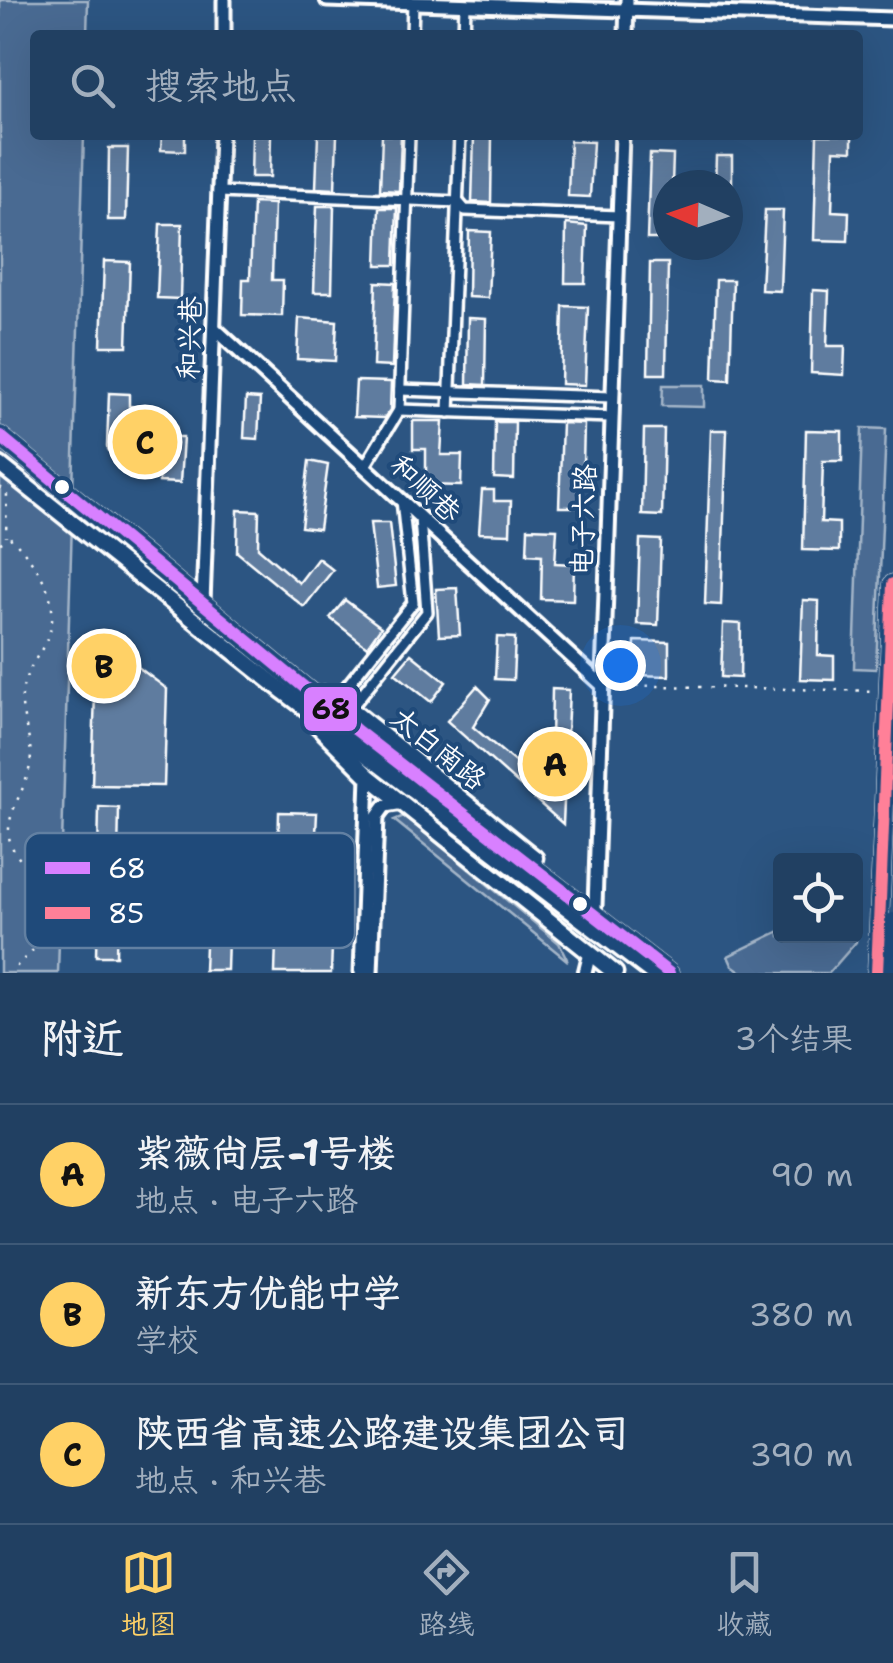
<!DOCTYPE html>
<html lang="zh">
<meta charset="utf-8">
<style>
body{margin:0;font-family:"Shantell Sans","LXGW WenKai TC",sans-serif;background:#2d4b6b;color:#f1f3f6}
.controls{position:absolute;right:30px;bottom:30px;display:grid;overflow:hidden;border-radius:10px;box-shadow:0 10px 40px #0002}
.controls button{width:90px;height:90px;display:grid;place-items:center;padding:0;border:0;border-bottom:2px solid #3e5977;background:#214062;color:#f1f3f6;font:50px sans-serif}
.compass{position:absolute;left:653px;top:170px;width:90px;height:90px;border-radius:50%;background:#214062;box-shadow:0 10px 40px #0002;rotate:272deg}
.you{position:absolute;left:620px;top:665px;width:35px;height:35px;margin:-25px;border:8px solid #fff;border-radius:50%;background:#1a73e8;box-shadow:0 0 0 15px #1a73e833}
.badge{display:grid;place-items:center;width:65px;height:65px;border-radius:50%;background:#ffd166;color:#111;font-size:32px;font-weight:700}
.pin{position:absolute;translate:-50% -50%;border:5px solid #fff;box-shadow:0 2px 10px #0006}
.list{margin:0;padding:0;list-style:none}
h2{display:flex;justify-content:space-between;align-items:center;height:130px;margin:0;padding:0 40px;font-size:42px}
h2 small{font-size:32px;font-weight:400;color:#a2afbe}
.list li{display:grid;grid-template-columns:65px 1fr auto;gap:30px;align-items:center;box-sizing:border-box;height:140px;padding:0 40px;border-top:2px solid #3e5977}
.list b{display:block;font-size:38px;white-space:nowrap}
.list p{margin:0;font-size:32px;white-space:nowrap;color:#a2afbe}
.list em{font-size:32px;font-style:normal;color:#a2afbe}
.icon{flex:none;width:55px;height:55px;fill:none;stroke:currentColor;stroke-width:2;stroke-linecap:round;stroke-linejoin:round}
.map{position:relative;flex:none;width:893px;height:973px;overflow:hidden}
.search{position:absolute;background:#214062;box-shadow:0 10px 40px #0002;left:30px;right:30px;top:30px;height:110px;display:flex;align-items:center;gap:25px;box-sizing:border-box;padding:0 35px;border-radius:10px;color:#a2afbe;font-size:38px}
.sheet{height:550px;background:#214062}
nav{display:flex;justify-content:space-around;align-items:center;box-sizing:border-box;height:140px;border-top:2px solid #3e5977;background:#214062;font-size:28px;color:#a2afbe}
nav a{display:grid;justify-items:center;gap:5px}
nav .on{color:#ffd166}
.map>svg:first-child{display:block}
</style>
<div class="map">
<svg width="893" height="973" viewBox="0 0 893 973">
<rect width="100%" height="100%" fill="#2c5582"/>
<filter id="ink" filterUnits="userSpaceOnUse"><feTurbulence type="fractalNoise" baseFrequency=".01" numOctaves="2"/><feDisplacementMap in="SourceGraphic" scale="20" xChannelSelector="R" yChannelSelector="G"/><feConvolveMatrix kernelMatrix="1 2 1 2 8 2 1 2 1" color-interpolation-filters="sRGB"/></filter>
<g filter="url(#ink)">
<g fill="#486b92" stroke="#a4b5c8" stroke-width="2.5">
<path d="M0,0H88L87,35H35V135H84L58,973H0Z"/>
<path d="M663,385H704V407L662,406Z"/>
<path d="M862,428L886,429L876,669L854,668Z"/>
<path d="M404,816L559,943L568,961L394,820Z"/>
<path d="M856,907V942L829,973H743L732,965L728,956L780,931V936H856Z"/>
</g>
<g fill="#5e7c9f" stroke="#fff" stroke-width="2.5">
<path d="M162,135H185V151L161,150Z"/>
<path d="M252,135H271L270,177H251Z"/>
<path d="M318,135H337L335,189L316,188Z"/>
<path d="M382,135H401L399,191L380,190Z"/>
<path d="M817,135H852V151L834,150L832,211L849,212L848,241L814,240Z"/>
<path d="M474,136H492L491,203L472,202Z"/>
<path d="M570,141L593,142L590,197L568,196Z"/>
<path d="M109,148H128L126,220H108Z"/>
<path d="M650,154L673,155L672,185H668V239H647Z"/>
<path d="M716,156H732V185H715Z"/>
<path d="M253,203L274,204L272,280H283L282,316L242,315L243,279H250Z"/>
<path d="M317,206H334L332,292H314Z"/>
<path d="M379,208H397L395,265H377Z"/>
<path d="M765,210H783L780,291L761,290Z"/>
<path d="M160,224H182L180,299L157,298Z"/>
<path d="M566,224L587,226L585,283H565Z"/>
<path d="M469,231L491,232L488,298L468,297Z"/>
<path d="M104,261L130,262L127,346H101Z"/>
<path d="M650,263H668L666,374H648Z"/>
<path d="M716,280H733L730,380L713,379Z"/>
<path d="M376,282L395,283L392,367L373,366Z"/>
<path d="M813,290L829,291L827,346H845L844,375L811,373Z"/>
<path d="M563,306L588,307L585,385L561,384Z"/>
<path d="M299,318L337,321L335,361L297,359Z"/>
<path d="M468,318L486,319L485,385L467,384Z"/>
<path d="M356,381L391,382L390,410L384,418L354,417Z"/>
<path d="M109,393L129,394V406L142,407V414L166,415V426H176V437H183L180,483L159,482V464L114,460L107,447Z"/>
<path d="M246,398L260,399L258,439L244,438Z"/>
<path d="M413,421H443L441,455H462L461,486L426,485V449H413Z"/>
<path d="M495,422H515L514,479L494,478Z"/>
<path d="M562,423L584,424L582,507H559Z"/>
<path d="M644,429H664L662,516L642,515Z"/>
<path d="M711,430H727L721,605L705,604Z"/>
<path d="M806,430L842,431V461H823L821,522L839,523V551L803,550Z"/>
<path d="M309,461L328,465L319,529L301,527Z"/>
<path d="M482,490H494V501H511L510,534L479,533Z"/>
<path d="M238,510L259,511L258,548L299,583L318,558L333,570L304,607L237,552Z"/>
<path d="M370,523H389L396,586L377,588Z"/>
<path d="M528,528L557,529L555,563L574,564L573,600L541,599L542,555L527,554Z"/>
<path d="M640,539L661,540L658,625L637,624Z"/>
<path d="M457,588L460,635L439,636L436,589Z"/>
<path d="M345,600L381,627L367,647L330,618Z"/>
<path d="M803,600L819,601L818,655L834,656V680L800,679Z"/>
<path d="M723,623L741,624L740,678L721,677Z"/>
<path d="M497,637L515,638L513,680L495,679Z"/>
<path d="M635,641L669,642V676L634,675Z"/>
<path d="M411,654L446,682L431,702L395,673Z"/>
<path d="M96,662L134,664L167,689L164,786L92,785Z"/>
<path d="M477,686L490,699L473,727L542,785L545,741H551L552,689L569,690L563,824L447,721Z"/>
<path d="M99,807L119,808L116,956H96Z"/>
<path d="M279,812L317,813L315,854L278,852Z"/>
<path d="M311,868L335,869L331,973H275L277,908L309,909Z"/>
<path d="M208,871L230,872L227,970H204Z"/>
</g>
<g fill="none" stroke-linecap="round" stroke-linejoin="round">
<g stroke="#fff" stroke-width="16">
<g id="minor">
<path d="M412,35L413,3"/>
<path d="M464,35L465,5"/>
<path d="M219,192L458,202L465,210L619,216"/>
<path d="M400,390L612,397"/>
<path d="M399,410L612,417"/>
<path d="M449,412L460,135"/>
<path d="M365,466L399,410L409,135"/>
<path d="M335,701L413,603L402,500"/>
<path d="M350,709L427,612L420,518"/>
</g>
</g>
<g stroke="#fff" stroke-width="19">
<g id="tertiary">
<path d="M327,0L893,19"/>
<path d="M224,35V0"/>
<path d="M626,35L627,0"/>
<path d="M214,328L602,685"/>
<path d="M203,603L221,135"/>
<path d="M595,906L622,135"/>
<path d="M361,973L368,776"/>
<path d="M371,973L377,817L385,806L403,803"/>
<path d="M585,973L590,953"/>
</g>
</g>
<g stroke="#fff" stroke-width="21">
<g id="primary">
<path d="M0,436L356,730L669,973"/>
<path d="M0,465L284,692L652,973"/>
<path d="M323,694L350,709L535,858"/>
<path d="M316,724L368,776L615,973"/>
<path d="M877,973L893,584"/>
</g>
</g>
<g stroke="#fff" stroke-width="2.5" stroke-dasharray="2.5 8" stroke-linecap="butt">
<path d="M0,487L7,493L6,537"/>
<path d="M0,543L12,538C40,569 67,605 43,647C34,662 23,677 22,695C20,721 36,745 29,770C24,792 7,812 9,836C12,869 72,892 54,926C46,941 28,953 17,966L15,973"/>
<path d="M615,685L877,691"/>
</g>
<use href="#minor" stroke="#1f4a7a" stroke-width="9"/>
<use href="#tertiary" stroke="#1f4a7a" stroke-width="11"/>
<use href="#primary" stroke="#1f4a7a" stroke-width="14"/>
<g stroke="#fff" stroke-width="21" stroke-linecap="butt">
<path id="primary-bridge" d="M891,973L893,920"/>
</g>
<use href="#primary-bridge" stroke="#1f4a7a" stroke-width="14"/>
<g stroke="#1f4a7a" stroke-width="20">
<path id="bus-1" d="M0,436L356,730L669,973"/>
</g>
<g stroke="#1f4a7a" stroke-width="20">
<path id="bus-2" d="M877,973L893,584"/>
</g>
<use href="#bus-1" stroke="#d880ff" stroke-width="12"/>
<use href="#bus-2" stroke="#ff8098" stroke-width="12"/>
</g>
</g>
<g fill="#fff" stroke="#1f4a7a" stroke-width="4">
<circle cx="62" cy="487" r="9"/>
<circle cx="580" cy="904" r="9"/>
</g>
<g text-anchor="middle" stroke-width="8" stroke-linejoin="round" paint-order="stroke">
<g font-size="28" fill="#fff" stroke="#1f4a7a">
<text transform="translate(189 338) rotate(-88)" y="10">和兴巷</text>
<text transform="translate(426 488) rotate(43)" y="10">和顺巷</text>
<text transform="translate(583 520) rotate(-88)" y="10">电子六路</text>
<text transform="translate(439 748) rotate(39)" y="10">太白南路</text>
</g>
</g>
<rect x="25" y="833" width="330" height="115" rx="15" fill="#1f4a7a" stroke="#6280a2" stroke-width="2.5"/>
<rect x="45" y="862" width="45" height="12" fill="#d880ff"/>
<rect x="45" y="907" width="45" height="12" fill="#ff8098"/>
<g font-size="28" fill="#fff">
<text x="108" y="878">68</text>
<text x="108" y="923">85</text>
</g>
<rect stroke="#1f4a7a" stroke-width="4" x="302" y="685" width="57" height="48" rx="10" fill="#d880ff"/>
<g font-size="28" text-anchor="middle" font-weight="bold" fill="#111">
<text x="331" y="719">68</text>
</g>
</svg>
<div class="controls">
<button><svg class="icon" aria-label="locate" viewBox="0 0 24 24"><circle cx="12" cy="12" r="6"/><path d="M12 2v4M12 18v4M2 12h4M18 12h4"/></svg></button>
</div>
<svg class="compass" viewBox="-18 -18 36 36"><path d="M0-13l5 13h-10z" fill="#e53935"/><path d="M0 13l5-13h-10z" fill="#a2afbe"/></svg>
<div class="you"></div>
<div class="pin badge" style="left:555px;top:764px">A</div>
<div class="pin badge" style="left:104px;top:666px">B</div>
<div class="pin badge" style="left:145px;top:442px">C</div>
<div class="search"><svg class="icon" aria-label="search" viewBox="0 0 24 24"><circle cx="10" cy="10" r="6"/><path d="M15 15l6 6"/></svg>搜索地点</div>
</div>
<section class="sheet">
<h2>附近<small>3个结果</small></h2>
<ul class="list">
<li><span class="badge">A</span><div><b>紫薇尚层-1号楼</b><p>地点 · 电子六路</p></div><em>90 m</em></li>
<li><span class="badge">B</span><div><b>新东方优能中学</b><p>学校</p></div><em>380 m</em></li>
<li><span class="badge">C</span><div><b>陕西省高速公路建设集团公司</b><p>地点 · 和兴巷</p></div><em>390 m</em></li>
</ul>
</section>
<nav>
<a class="on"><svg class="icon" aria-label="map" viewBox="0 0 24 24"><path d="M3 6l6-2 6 2 6-2v14l-6 2-6-2-6 2zM9 4v14M15 6v14"/></svg>地图</a>
<a><svg class="icon" aria-label="directions" viewBox="0 0 24 24"><path d="M12 3l9 9-9 9-9-9zM9 14v-3h6M13 9l2 2-2 2"/></svg>路线</a>
<a><svg class="icon" aria-label="saved" viewBox="0 0 24 24"><path d="M7 4h10v16l-5-4-5 4z"/></svg>收藏</a>
</nav>
